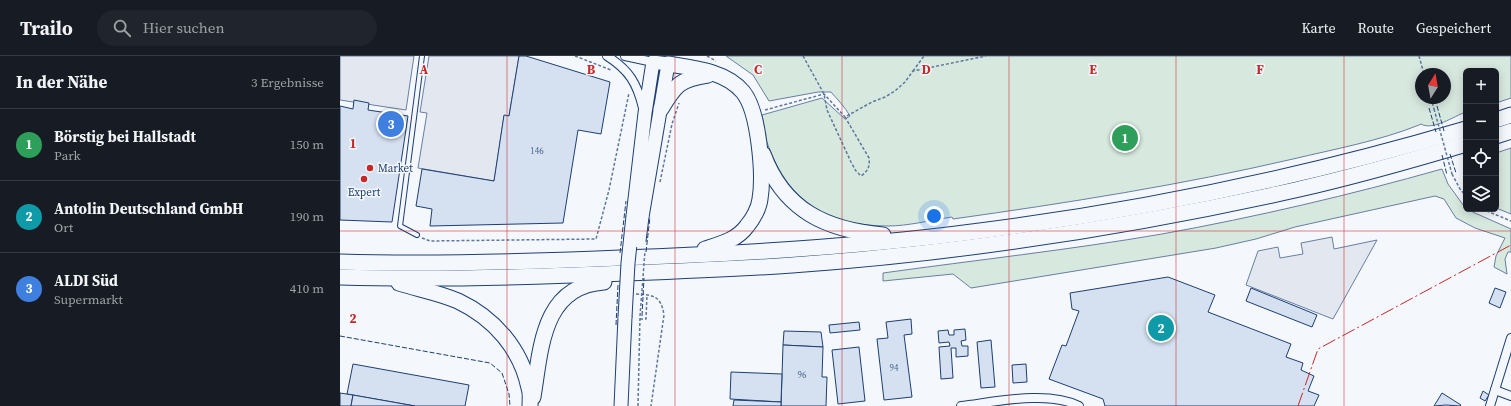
<!DOCTYPE html>
<html lang="de">
<meta charset="utf-8">
<style>
body{margin:0;font-family:"Source Serif 4",serif;background:#20242c;color:#f1f3f6}
.controls{position:absolute;right:12px;top:12px;display:grid;overflow:hidden;border-radius:6px;box-shadow:0 2px 10px #0003}
.controls button{width:36px;height:36px;display:grid;place-items:center;padding:0;border:0;border-bottom:1px solid #363941;background:#171b24;color:#f1f3f6;font:20px sans-serif}
.compass{position:absolute;left:1075px;top:12px;width:36px;height:36px;border-radius:50%;background:#171b24;box-shadow:0 2px 10px #0003;rotate:11deg}
.you{position:absolute;left:594px;top:160px;width:14px;height:14px;margin:-10px;border:3px solid #fff;border-radius:50%;background:#1a73e8;box-shadow:0 0 0 6px #1a73e833}
.badge{display:grid;place-items:center;width:26px;height:26px;border-radius:50%;background:#c62828;color:#fff;font-size:13px;font-weight:700}
.pin{position:absolute;translate:-50% -50%;border:2px solid #fff;box-shadow:0 1px 4px #0006}
.list{margin:0;padding:0;list-style:none}
h2{display:flex;justify-content:space-between;align-items:center;height:52px;margin:0;padding:0 16px;font-size:17px}
h2 small{font-size:13px;font-weight:400;color:#9ea1a6}
.list li{display:grid;grid-template-columns:26px 1fr auto;gap:12px;align-items:center;box-sizing:border-box;height:72px;padding:0 16px;border-top:1px solid #363941}
.list b{display:block;font-size:15px;white-space:nowrap}
.list p{margin:0;font-size:13px;white-space:nowrap;color:#9ea1a6}
.list em{font-size:13px;font-style:normal;color:#9ea1a6}
.icon{flex:none;width:22px;height:22px;fill:none;stroke:currentColor;stroke-width:2;stroke-linecap:round;stroke-linejoin:round}
.map{position:relative;flex:none;width:1171px;height:350px;overflow:hidden}
header{display:flex;align-items:center;gap:24px;box-sizing:border-box;height:56px;padding:0 20px;background:#171b24;border-bottom:1px solid #363941}
header strong{font-size:19px}
nav{display:flex;gap:22px;margin-inline-start:auto;font-size:14px}
.search{width:280px;height:36px;background:#20242c;display:flex;align-items:center;gap:10px;box-sizing:border-box;padding:0 14px;border-radius:22px;color:#9ea1a6;font-size:15px}
main{display:flex}
aside{flex:1;background:#171b24}
.map>svg:first-child{display:block}
</style>
<header>
<strong>Trailo</strong>
<div class="search"><svg class="icon" aria-label="search" viewBox="0 0 24 24"><circle cx="10" cy="10" r="6"/><path d="M15 15l6 6"/></svg>Hier suchen</div>
<nav><a>Karte</a><a>Route</a><a>Gespeichert</a></nav>
</header>
<main>
<aside>
<h2>In der Nähe<small>3 Ergebnisse</small></h2>
<ul class="list">
<li><span class="badge" style="background:#2e9e5b">1</span><div><b>Börstig bei Hallstadt</b><p>Park</p></div><em>150 m</em></li>
<li><span class="badge" style="background:#0f9aa8">2</span><div><b>Antolin Deutschland GmbH</b><p>Ort</p></div><em>190 m</em></li>
<li><span class="badge" style="background:#3f7fe0">3</span><div><b>ALDI Süd</b><p>Supermarkt</p></div><em>410 m</em></li>
</ul>
</aside>
<div class="map">
<svg width="1171" height="350" viewBox="0 0 1171 350">
<rect width="100%" height="100%" fill="#f4f7fb"/>
<g fill="#d7e8df" stroke="#687fa3" fill-rule="evenodd">
<path d="M386,0H1171V42L1156,47V15H1126V56C1114,60 1093,75 1081,68L1079,69C1039,85 995,93 953,103C841,129 727,147 613,163L612,161C592,164 568,170 548,170C488,170 449,147 428,89C424,80 424,69 422,59L482,42L505,63L510,60C505,51 498,44 491,36H478L429,45L413,19ZM1081,18H1105V42H1081Z"/>
<path d="M1171,92V158L1156,152V97Z"/>
<path d="M1102,113L1108,128L1126,153L1171,173V196H1168L1165,203L1167,218L1154,211L1156,200L1165,182L1135,172L1116,162L1104,143L1095,140L955,171L916,183L876,192L631,232L613,218L543,225V217C636,204 729,194 822,178C916,161 1010,139 1102,113Z"/>
</g>
<g fill="#e3e8f0" stroke="#687fa3">
<path d="M0,0H74L66,54L0,44Z"/>
<path d="M89,0H179L169,60H164L154,125L78,112L87,57L80,56Z"/>
<path d="M992,181L994,193L1037,184L993,263L906,229L918,195L938,191L940,202L963,198L961,187Z"/>
</g>
<g fill="#d5e0f0" stroke="#1d3f73">
<path d="M179,0H186L270,26L261,78L238,74L223,167L90,170L92,153L76,150L82,113L154,125L164,59L169,60Z"/>
<path d="M14,44L29,47L28,54L68,60L52,166L0,164V50L13,53Z"/>
<path d="M828,221L875,239L868,256L951,288L946,301L963,307L961,314L974,320L968,335L979,339L974,350H765L763,343L709,323L722,289L726,290L739,255L732,253L730,237Z"/>
<path d="M911,232L977,259L972,271L906,245Z"/>
<path d="M1155,232L1166,236L1160,252L1149,247Z"/>
<path d="M571,263L572,278L564,279L572,341L544,344L537,283L548,282L546,266Z"/>
<path d="M519,266L520,274L490,277L489,269Z"/>
<path d="M625,273L626,284L621,285L622,290H628V300L616,301V292H611L613,322L601,323L599,291L610,290L609,286L599,287L598,275L608,274L609,279H614V274Z"/>
<path d="M444,275L481,276L483,291L443,289Z"/>
<path d="M651,284L655,331L641,332L637,286Z"/>
<path d="M443,289L483,291L482,321H487L486,350H441Z"/>
<path d="M519,291L525,345L498,348L492,294Z"/>
<path d="M13,308L129,329L125,350H75L7,338Z"/>
<path d="M686,308L687,326L673,327L672,309Z"/>
<path d="M391,316L442,318L441,346L390,343Z"/>
<path d="M1143,335L1149,339L1145,345L1140,342Z"/>
<path d="M0,337L13,339L11,350H0Z"/>
<path d="M1102,337L1121,349L1120,350L1106,349L1094,350Z"/>
<path d="M13,339L75,350H11Z"/>
<path d="M394,344L441,346V350H393Z"/>
</g>
<g fill="none" stroke-linecap="round" stroke-linejoin="round">
<g stroke="#1d3f73" stroke-width="6">
<path id="lane" d="M77,179L60,170L82,0"/>
</g>
<g stroke="#1d3f73" stroke-width="10">
<g id="street">
<path d="M267,0C289,14 297,27 303,52"/>
<path d="M285,0L313,6"/>
<path d="M1155,334L1171,340"/>
<path d="M621,350C655,346 708,334 739,350"/>
<path d="M1150,350L1171,282"/>
</g>
</g>
<g stroke="#1d3f73" stroke-width="15">
<g id="primary">
<path d="M293,160L305,57L313,6L328,8L302,161"/>
<path d="M281,350L285,261"/>
</g>
</g>
<g stroke="#1d3f73" stroke-width="17">
<g id="highway">
<path d="M328,8C353,12 386,15 403,36C419,55 424,119 420,143C419,152 413,163 407,170C397,184 381,188 365,193"/>
<path d="M321,53C335,29 340,23 368,19"/>
<path d="M1156,64L1171,59"/>
<path d="M1156,80L1171,75"/>
<path d="M423,98C444,155 487,174 543,179"/>
<path d="M0,206C94,209 187,206 280,202C400,198 520,191 640,175C804,154 967,120 1126,73"/>
<path d="M0,221C95,224 191,221 286,217C341,215 396,213 452,209C620,197 789,171 955,134C1012,121 1069,105 1126,88"/>
<path d="M59,227C78,233 100,237 118,245C154,262 181,293 189,332C191,337 190,344 190,350"/>
<path d="M193,341C201,293 202,230 264,226"/>
</g>
</g>
<g stroke="#5e769c" stroke-width="1.5" stroke-dasharray="3 2" stroke-linecap="butt">
<path d="M235,0L271,14"/>
<path d="M367,0L376,5"/>
<path d="M463,0L484,38L487,54L511,106L516,115L521,120C528,115 530,111 529,102L505,61L532,46L545,41L555,35L565,26L573,15L646,0"/>
<path d="M1079,0L1084,18"/>
<path d="M573,15L584,0"/>
<path d="M1091,42L1094,53"/>
<path d="M425,54L484,38L505,61"/>
<path d="M1112,118L1120,133L1126,140"/>
<path d="M320,126L332,68L339,47"/>
<path d="M1142,153L1171,165"/>
<path d="M82,182L90,185L256,183L269,134L289,37"/>
<path d="M296,238C314,239 321,240 324,259L311,350"/>
<path d="M300,263H306L307,239"/>
<path d="M298,350L300,260"/>
</g>
<use href="#lane" stroke="#f4f7fb" stroke-width="4"/>
<use href="#street" stroke="#f4f7fb" stroke-width="8"/>
<use href="#primary" stroke="#f4f7fb" stroke-width="13"/>
<use href="#highway" stroke="#f4f7fb" stroke-width="15"/>
<g stroke="#1d3f73" stroke-width="15" stroke-linecap="butt">
<g id="primary-bridge">
<path d="M299,185L302,161"/>
<path d="M285,261L288,207L293,160"/>
</g>
</g>
<g stroke="#5e769c" stroke-width="1.5" stroke-dasharray="3 2" stroke-linecap="butt">
<path d="M1094,53L1112,118"/>
<path d="M300,260L305,195"/>
</g>
<use href="#primary-bridge" stroke="#f4f7fb" stroke-width="13"/>
<g stroke="#1d3f73" stroke-width="1" stroke-dasharray="5 2" stroke-linecap="butt">
<path d="M1097,50L1104,75"/>
<path d="M1089,52L1096,76"/>
<path d="M1110,98L1116,117"/>
<path d="M1102,99L1107,119"/>
<path d="M306,196L310,161"/>
<path d="M280,197L286,145"/>
<path d="M302,260L304,222"/>
<path d="M276,269L278,229"/>
<path d="M0,280L150,307L162,317L169,338L170,350"/>
</g>
<path stroke="#c62828" stroke-width="1" stroke-dasharray="14 3 2 3" stroke-linecap="butt" d="M958,350L978,293L1171,189"/>
</g>
<path fill="none" stroke="#c62828" stroke-width="1" stroke-opacity="0.55" d="M167,0V350M335,0V350M502,0V350M669,0V350M836,0V350M1004,0V350M0,175H1171"/>
<g fill="#c62828" stroke="#f4f7fb" stroke-width="1.5">
<circle cx="30" cy="112" r="4"/>
<circle cx="24" cy="123" r="4"/>
</g>
<g text-anchor="middle" stroke-width="3" stroke-linejoin="round" paint-order="stroke">
<g font-size="9" fill="#4b6792">
<text x="197" y="98">146</text>
<text x="554" y="315">94</text>
<text x="462" y="322">96</text>
</g>
<g font-size="11" fill="#1d3f73" stroke="#f4f7fb" text-anchor="start">
<text x="38" y="116">Market</text>
<text x="24" y="140" text-anchor="middle">Expert</text>
</g>
</g>
<g font-size="13" text-anchor="middle" font-weight="bold" fill="#c62828" stroke="#f4f7fb" stroke-width="3" stroke-linejoin="round" paint-order="stroke">
<text x="84" y="18">A</text>
<text x="251" y="18">B</text>
<text x="418" y="18">C</text>
<text x="586" y="18">D</text>
<text x="753" y="18">E</text>
<text x="920" y="18">F</text>
<text x="13" y="92">1</text>
<text x="13" y="267">2</text>
</g>
</svg>
<div class="controls">
<button>+</button>
<button>−</button>
<button><svg class="icon" aria-label="locate" viewBox="0 0 24 24"><circle cx="12" cy="12" r="6"/><path d="M12 2v4M12 18v4M2 12h4M18 12h4"/></svg></button>
<button><svg class="icon" aria-label="layers" viewBox="0 0 24 24"><path d="M12 4l9 5-9 5-9-5zM3 14l9 5 9-5"/></svg></button>
</div>
<svg class="compass" viewBox="-18 -18 36 36"><path d="M0-13l5 13h-10z" fill="#e53935"/><path d="M0 13l5-13h-10z" fill="#9ea1a6"/></svg>
<div class="you"></div>
<div class="pin badge" style="left:785px;top:82px;background:#2e9e5b">1</div>
<div class="pin badge" style="left:821px;top:272px;background:#0f9aa8">2</div>
<div class="pin badge" style="left:51px;top:68px;background:#3f7fe0">3</div>
</div>
</main>
